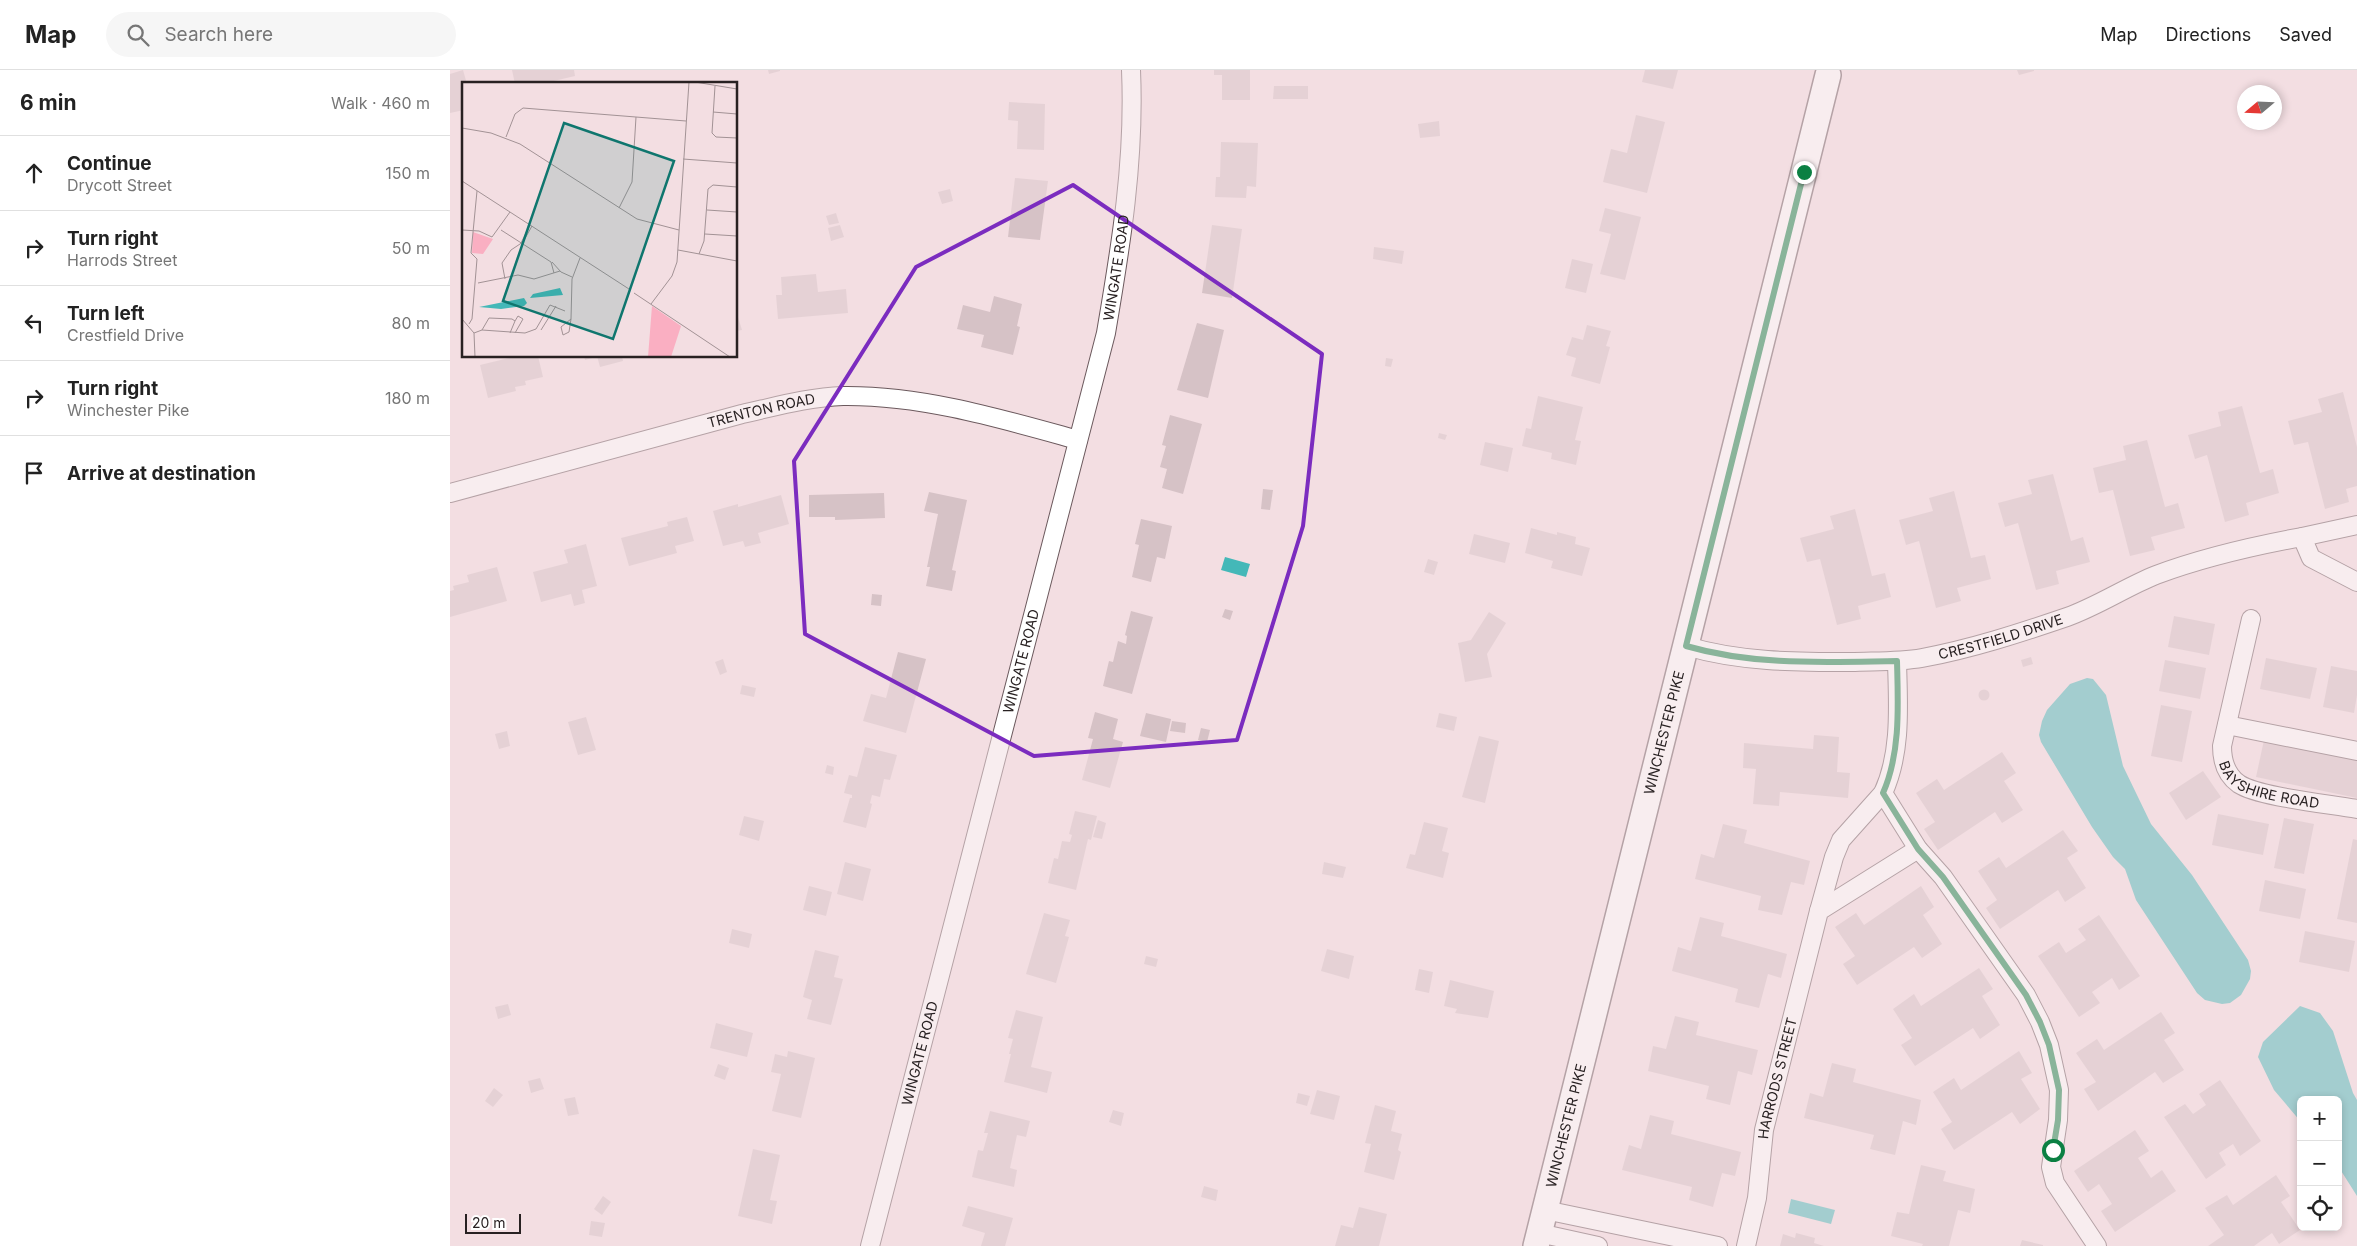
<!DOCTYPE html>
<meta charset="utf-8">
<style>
body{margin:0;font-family:Inter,sans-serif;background:#f6f6f6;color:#222}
.controls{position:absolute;right:15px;bottom:15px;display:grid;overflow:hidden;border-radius:8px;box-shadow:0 2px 8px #0003}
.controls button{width:45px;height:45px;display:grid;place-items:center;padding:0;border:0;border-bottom:1px solid #e0e0e0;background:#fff;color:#222;font:25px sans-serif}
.compass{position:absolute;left:1787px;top:15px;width:45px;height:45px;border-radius:50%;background:#fff;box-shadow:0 2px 8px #0003;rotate:251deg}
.scale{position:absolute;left:15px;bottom:12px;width:56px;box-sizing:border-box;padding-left:5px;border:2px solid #282122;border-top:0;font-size:14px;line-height:18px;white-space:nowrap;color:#282122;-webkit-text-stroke:4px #fff;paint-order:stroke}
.stop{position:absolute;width:15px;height:15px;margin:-11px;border:4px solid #0b8043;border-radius:50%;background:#fff}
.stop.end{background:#0b8043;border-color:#fff;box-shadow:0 1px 5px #0008}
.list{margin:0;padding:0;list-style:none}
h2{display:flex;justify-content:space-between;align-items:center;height:65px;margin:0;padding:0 20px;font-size:21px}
h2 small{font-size:16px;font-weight:400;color:#767676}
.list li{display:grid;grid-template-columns:32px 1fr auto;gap:15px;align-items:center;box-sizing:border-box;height:75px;padding:0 20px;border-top:1px solid #e0e0e0}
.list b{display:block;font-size:19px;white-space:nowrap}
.list p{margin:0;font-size:16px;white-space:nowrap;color:#767676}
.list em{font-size:16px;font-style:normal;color:#767676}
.icon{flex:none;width:28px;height:28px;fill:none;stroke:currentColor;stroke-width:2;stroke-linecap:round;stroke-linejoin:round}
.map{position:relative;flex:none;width:1907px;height:1176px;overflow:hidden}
header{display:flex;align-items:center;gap:30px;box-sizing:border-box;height:70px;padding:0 25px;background:#fff;border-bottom:1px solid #e0e0e0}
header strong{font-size:24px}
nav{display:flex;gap:28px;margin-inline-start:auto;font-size:18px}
.search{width:350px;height:45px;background:#f6f6f6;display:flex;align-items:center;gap:12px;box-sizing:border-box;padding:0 18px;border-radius:28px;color:#767676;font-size:19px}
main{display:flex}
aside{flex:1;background:#fff}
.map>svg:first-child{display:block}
</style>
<header>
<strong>Map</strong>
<div class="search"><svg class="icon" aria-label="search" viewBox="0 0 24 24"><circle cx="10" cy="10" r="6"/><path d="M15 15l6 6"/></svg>Search here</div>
<nav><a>Map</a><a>Directions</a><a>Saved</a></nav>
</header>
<main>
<aside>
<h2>6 min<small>Walk · 460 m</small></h2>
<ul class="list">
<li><svg class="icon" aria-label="ahead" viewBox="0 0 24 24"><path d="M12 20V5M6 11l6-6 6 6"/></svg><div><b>Continue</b><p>Drycott Street</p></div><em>150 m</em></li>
<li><svg class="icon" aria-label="right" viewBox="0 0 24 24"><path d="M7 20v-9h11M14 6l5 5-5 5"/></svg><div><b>Turn right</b><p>Harrods Street</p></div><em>50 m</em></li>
<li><svg class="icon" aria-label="left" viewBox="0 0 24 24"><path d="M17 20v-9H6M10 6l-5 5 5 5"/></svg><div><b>Turn left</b><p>Crestfield Drive</p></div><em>80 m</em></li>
<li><svg class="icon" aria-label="right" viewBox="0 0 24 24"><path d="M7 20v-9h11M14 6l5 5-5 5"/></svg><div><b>Turn right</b><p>Winchester Pike</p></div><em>180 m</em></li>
<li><svg class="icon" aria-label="arrive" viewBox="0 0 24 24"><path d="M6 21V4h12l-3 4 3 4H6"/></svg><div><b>Arrive at destination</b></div></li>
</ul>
</aside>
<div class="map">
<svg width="1907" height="1176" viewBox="0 0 1907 1176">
<rect width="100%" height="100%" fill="#f3dee2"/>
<g fill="#44b8b8">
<path d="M775,487L800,494L796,507L771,500Z"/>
<path d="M1637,608L1643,609L1656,625L1673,696L1701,754L1742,805L1798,890L1801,901L1800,909L1791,925L1780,933L1772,934L1755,930L1747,923L1686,830L1675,799L1663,787L1642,757L1591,672L1589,665L1592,651L1597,640L1620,614Z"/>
<path d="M1850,936L1870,943L1883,961L1903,1023L1907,1030V1126L1888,1096V1030H1851V1052L1824,1020L1808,987L1813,972Z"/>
<path d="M1341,1129L1385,1140L1381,1154L1338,1143Z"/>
</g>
<g fill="#d6c2c6">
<path d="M13,0L17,14H14V40L0,43V4Z"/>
<path d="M62,0H124L125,6L91,14H65Z"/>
<path d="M318,0H330V1L319,4Z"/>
<path d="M764,0H800V30H772V5H764Z"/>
<path d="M1195,0H1228L1223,19L1192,12Z"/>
<path d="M1567,0H1584V1L1569,5Z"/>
<path d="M824,16H858V29H823Z"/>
<path d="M559,32L595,34L594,80L567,79L568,51L558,50Z"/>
<path d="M1186,45L1215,52L1197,123L1153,112L1161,79L1177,83Z"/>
<path d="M989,51L990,66L970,68L968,54Z"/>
<path d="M771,72L808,73L806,117L797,116L796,128L765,127L766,107H770Z"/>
<path d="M565,108L598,111L590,170L558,167Z"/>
<path d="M500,119L503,131L492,134L488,122Z"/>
<path d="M1155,138L1191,147L1175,210L1150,204L1161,164L1149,161Z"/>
<path d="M386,143L389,153L379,155L376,146Z"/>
<path d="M390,155L394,167L381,171L378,158Z"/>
<path d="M762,155L792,159L782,228L752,223Z"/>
<path d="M924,177L954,181L952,194L923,189Z"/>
<path d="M1122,189L1143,194L1136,223L1115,218Z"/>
<path d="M366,204L368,222L396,219L398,243L328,249L326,225H332L331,207Z"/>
<path d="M544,226L572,234L567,256L570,257L563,285L531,277L534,265L507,259L513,235L540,242Z"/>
<path d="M286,241L292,260L286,261Z"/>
<path d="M747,253L774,260L758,328L727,320Z"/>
<path d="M1137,255L1161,261L1156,276L1160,277L1150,314L1121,306L1126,288L1116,285L1122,267L1133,270Z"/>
<path d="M67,286H88L93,307L75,311L76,315L65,317L66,321L38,328L30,295Z"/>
<path d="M134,286H146V287L135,290Z"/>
<path d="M147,286H172L173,291L150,297Z"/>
<path d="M936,288L943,289L941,297L935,296Z"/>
<path d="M1893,322L1907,377V416L1896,419L1899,432L1875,439L1858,372L1844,375L1838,351L1872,342L1868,329Z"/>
<path d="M1088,326L1133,337L1125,370L1131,371L1126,395L1101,389L1102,383L1072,376L1076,358L1081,359Z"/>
<path d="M1792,336L1810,403L1823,399L1829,423L1796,433L1799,445L1775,452L1757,385L1745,389L1738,365L1771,356L1768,342Z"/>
<path d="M720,345L752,354L733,424L712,418L717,399L710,397L716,376L712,375Z"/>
<path d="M989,363L997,365L995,370L988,368Z"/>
<path d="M1697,370L1715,437L1728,433L1735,458L1701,467L1705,480L1680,486L1663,420L1649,423L1643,398L1676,390L1673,376Z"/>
<path d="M1035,372L1063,378L1058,402L1030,395Z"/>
<path d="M1603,404L1621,471L1633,467L1640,492L1606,501L1609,514L1586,520L1568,453L1555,457L1548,433L1582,424L1578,410Z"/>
<path d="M813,419L823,420L820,440L811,439Z"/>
<path d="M1504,421L1521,488L1535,485L1541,509L1507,518L1511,531L1486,538L1469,471L1456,475L1449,450L1483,441L1479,428Z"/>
<path d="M479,422L517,430L502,500L506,501L502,521L476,516L480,497H477L488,444L474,441Z"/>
<path d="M434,423L435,448L385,450V447H359V425Z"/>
<path d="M331,425L339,454L308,463L311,473L295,477L293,471L273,476L263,441L288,434V437Z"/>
<path d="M1405,439L1422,506L1435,503L1441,527L1408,536L1411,549L1387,555L1370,489L1357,492L1350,468L1384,459L1380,446Z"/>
<path d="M237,447L244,471L225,476L227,483L179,496L171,468L218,456L217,452Z"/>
<path d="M691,449L722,456L715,489L707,487L701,512L682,507L689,475L685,474Z"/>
<path d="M1081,458L1107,465V462L1126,467L1125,474L1140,478L1132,506L1101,498L1103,491L1075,483Z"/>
<path d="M1024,464L1060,473L1055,493L1019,484Z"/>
<path d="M136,474L147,516L132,520L135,533L124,536L121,524L91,532L83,502L118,493L114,480Z"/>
<path d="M978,489L988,492L984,505L974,502Z"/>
<path d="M47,497L57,531L0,547V521L4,520L3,516L19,512L17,505Z"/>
<path d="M422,524L432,525L431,536L421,535Z"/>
<path d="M775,539L783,541L780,550L772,547Z"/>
<path d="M681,541L703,547L682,624L653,616L659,591L663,592L668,571L676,574L677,566L675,565Z"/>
<path d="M1039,542L1056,553L1037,584L1042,607L1015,612L1008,573L1021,570Z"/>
<path d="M1724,546L1765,554L1759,585L1718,577Z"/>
<path d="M448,582L476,589L456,663L413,651L421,624L436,628Z"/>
<path d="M1581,587L1583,594L1573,597L1571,590Z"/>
<path d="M1816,588L1867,598L1860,629L1810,619Z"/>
<path d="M273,589L277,602L270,605L265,592Z"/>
<path d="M1715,590L1756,598L1750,629L1709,621Z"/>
<path d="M1881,596L1907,601V625L1904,643L1873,637Z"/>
<path d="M292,615L306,618L304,627L290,624Z"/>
<circle cx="1534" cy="625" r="5.5"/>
<path d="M1711,635L1742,641L1732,692L1701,686Z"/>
<path d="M645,642L668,649L663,669L673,672L660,718L632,710L643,669L638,668Z"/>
<path d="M696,643L721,649L716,672L690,666Z"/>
<path d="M989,643L1007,647L1004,661L986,657Z"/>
<path d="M136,647L146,680L128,685L118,652Z"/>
<path d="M722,651L736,653L735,663L720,661Z"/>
<path d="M751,658L760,660L757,672L748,670Z"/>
<path d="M57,661L60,676L49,679L45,664Z"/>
<path d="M1364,665L1389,667L1387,702L1400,703L1398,728L1330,722L1329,736L1303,734L1306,699L1293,698L1294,673L1363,679Z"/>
<path d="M1029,666L1049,671L1035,733L1012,727Z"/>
<path d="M1814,670L1907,689V728L1806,707Z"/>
<path d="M415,677L447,685L440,710L434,709L430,727L422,725L420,733L422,734L416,758L393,752L400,728H402V725L394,723L399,705L407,707Z"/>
<path d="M1552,682L1566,703L1554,711L1573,740L1552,753L1545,742L1488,780L1474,759L1485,752L1466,723L1487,709L1494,720Z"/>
<path d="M377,695L384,697L383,705L375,703Z"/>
<path d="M1753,701L1771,727L1736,750L1719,723Z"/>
<path d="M625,741L647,746L641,770L638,769L626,820L598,813L604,788L608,789L612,771L620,772L622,765L619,764Z"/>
<path d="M1768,744L1819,754L1813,785L1762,775Z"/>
<path d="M294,746L314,751L309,771L289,765Z"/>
<path d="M1834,748L1864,754L1854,804L1824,798Z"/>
<path d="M648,750L656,753L652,769L643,767Z"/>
<path d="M974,752L998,758L992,781L999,783L993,808L956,798L960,784L965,785Z"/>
<path d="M1273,754L1297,760L1294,773L1360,791L1354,815L1341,812L1332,845L1308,840L1311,826L1245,809L1251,784L1264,788Z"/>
<path d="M1613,760L1628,781L1617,788L1636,818L1615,832L1608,820L1550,859L1536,838L1547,830L1528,801L1549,787L1556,798Z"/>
<path d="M1903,769L1907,770V853L1887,849Z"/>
<path d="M395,792L421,799L413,831L387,824Z"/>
<path d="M874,792L896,797L893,808L872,804Z"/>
<path d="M1815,810L1856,819L1850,849L1809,841Z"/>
<path d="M359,816L382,822L376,846L353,840Z"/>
<path d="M1471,816L1484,837L1473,845L1492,874L1472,888L1464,877L1407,915L1393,894L1405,886L1385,857L1406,843L1414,855Z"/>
<path d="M594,843L620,850L615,866L619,867L606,913L576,904Z"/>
<path d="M1649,845L1690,906L1669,920L1662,908L1642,922L1650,933L1629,947L1588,886L1609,872L1616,883L1636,870L1628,859Z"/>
<path d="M1250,847L1274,853L1271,866L1337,884L1331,908L1318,904L1309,938L1285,932L1288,919L1222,901L1228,877L1241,881Z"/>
<path d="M282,859L302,864L299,878L279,873Z"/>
<path d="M1855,861L1905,871L1899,902L1849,892Z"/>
<path d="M877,879L904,886L899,909L871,901Z"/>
<path d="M365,880L389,886L384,907L393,909L381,955L357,949L362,930L353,927Z"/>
<path d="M696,886L708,889L706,897L694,894Z"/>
<path d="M1529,898L1543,919L1532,926L1550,955L1530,969L1523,958L1465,996L1451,975L1462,968L1443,939L1464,924L1471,936Z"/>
<path d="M969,899L983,902L979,923L965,920Z"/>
<path d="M1000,910L1044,921L1038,948L1005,943L1007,939L994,936Z"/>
<path d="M58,934L61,945L48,949L45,937Z"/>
<path d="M566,940L593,947L581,997L602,1002L597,1023L554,1012L561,984H559L563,969L558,968Z"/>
<path d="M1711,942L1725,963L1714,970L1734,1000L1713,1013L1705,1002L1648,1041L1634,1019L1646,1012L1626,983L1647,969L1654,980Z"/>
<path d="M1225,946L1249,952L1246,965L1308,980L1302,1005L1288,1001L1280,1035L1256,1029L1259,1016L1198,1001L1203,976L1216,979Z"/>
<path d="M266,953L303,963L297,987L260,978Z"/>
<path d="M338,981L365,988L351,1048L322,1041L331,1004L321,1002L325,984L337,987Z"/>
<path d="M1569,981L1582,1003L1571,1009L1590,1039L1570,1054L1562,1042L1504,1080L1491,1059L1502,1052L1483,1022L1504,1008L1511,1020Z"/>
<path d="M1382,993L1406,999L1403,1012L1471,1030L1466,1055L1453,1051L1445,1085L1420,1079L1424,1065L1354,1048L1360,1023L1373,1027Z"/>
<path d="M268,994L279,998L275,1010L264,1006Z"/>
<path d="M90,1008L94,1019L81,1023L78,1011Z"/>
<path d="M1770,1010L1811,1071L1790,1086L1783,1074L1769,1083L1776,1095L1756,1109L1714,1047L1735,1034L1743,1044L1756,1035L1749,1024Z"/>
<path d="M44,1018L53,1025L43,1037L35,1031Z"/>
<path d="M867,1020L890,1026L884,1050L860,1044Z"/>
<path d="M848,1023L860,1026L857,1036L846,1033Z"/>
<path d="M125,1027L129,1044L118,1046L114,1029Z"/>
<path d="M925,1035L946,1041L941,1061L952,1064L948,1080L951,1082L944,1110L914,1102L921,1074L915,1073Z"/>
<path d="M663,1040L674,1043L671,1056L659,1052Z"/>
<path d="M540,1041L580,1051L576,1067L567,1065L560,1098L567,1100L564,1117L522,1107L528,1080L533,1081L538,1063H534Z"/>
<path d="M1200,1045L1224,1051L1221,1064L1291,1082L1285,1106L1272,1103L1263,1137L1239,1130L1242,1117L1172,1100L1179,1075L1191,1079Z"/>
<path d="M1685,1060L1699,1081L1688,1088L1701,1108L1712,1100L1726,1121L1665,1162L1651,1141L1662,1134L1649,1114L1638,1122L1624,1101Z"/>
<path d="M303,1079L330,1085L320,1130L327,1131L322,1154L288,1146Z"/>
<path d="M1471,1095L1496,1101L1493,1111L1525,1119L1520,1143L1508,1140L1499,1176H1472L1473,1174L1441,1166L1447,1142L1459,1144Z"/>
<path d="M1826,1105L1840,1126L1831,1132L1850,1160L1829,1174L1822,1163L1804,1176H1758L1774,1165L1755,1138L1777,1125L1783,1135Z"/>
<path d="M754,1116L768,1120L766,1131L751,1127Z"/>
<path d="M153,1126L161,1132L152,1145L144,1139Z"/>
<path d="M518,1136L563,1148L555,1176H531L535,1163L512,1156Z"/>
<path d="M909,1137L937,1144L929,1176H885L891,1155L903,1158Z"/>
<path d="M141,1151L155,1153L152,1167L139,1165Z"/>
<path d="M1346,1163L1365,1168L1364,1173L1374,1176H1330L1333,1164L1345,1168Z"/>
<path d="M1572,1170L1593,1175V1176H1570Z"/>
</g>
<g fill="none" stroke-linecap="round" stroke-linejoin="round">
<g stroke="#6b595d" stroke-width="20">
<g id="minor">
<path id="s1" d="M0,423L292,344C324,337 359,327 393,326C472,325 552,349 628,370"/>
<path d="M1907,455L1852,467L1861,488L1907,512"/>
<path id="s2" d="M1801,549L1772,676C1772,691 1776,705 1789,714C1809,727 1880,734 1907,739"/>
<path id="s3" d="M1236,576C1290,592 1344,592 1401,592C1424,591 1449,592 1472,588C1521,579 1570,563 1617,547C1648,536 1676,517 1706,505C1754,487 1803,476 1852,467"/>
<path d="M1777,655L1907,681"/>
<path d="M1433,723L1468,779L1493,807L1576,925L1590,952L1599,975L1609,1020L1608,1050L1601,1097L1605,1113L1647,1176"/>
<path d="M1369,841L1384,787L1391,770L1433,723C1452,682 1448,634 1447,591"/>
<path d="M1095,1140L1268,1176"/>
<path d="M1089,1163L1148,1176"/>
<path id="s4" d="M420,1176L656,263C671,175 685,90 681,0"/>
<path id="s5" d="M1296,1176L1307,1128L1314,1060L1369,841L1468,779"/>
</g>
</g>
<g stroke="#6b595d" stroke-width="28">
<g id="secondary">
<path id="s6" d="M1086,1176L1378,5"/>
</g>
</g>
<use href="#minor" stroke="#fff" stroke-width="18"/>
<use href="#secondary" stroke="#fff" stroke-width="25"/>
</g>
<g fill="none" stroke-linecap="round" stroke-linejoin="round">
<path stroke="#0b8043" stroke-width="6" d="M1354,102L1236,576C1305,596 1376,592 1447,591C1448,634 1451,682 1433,723L1468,779L1493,807L1576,925L1590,952L1599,975L1609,1020L1608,1050L1603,1080"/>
</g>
<path d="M0 0H1907V1176H0ZM623,115L872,284L853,456L787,670L584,686L355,564L344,391L466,197Z" fill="#f3dee2" fill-opacity=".55" fill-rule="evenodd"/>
<path fill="none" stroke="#7b2cbf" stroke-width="4" stroke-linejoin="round" d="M623,115L872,284L853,456L787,670L584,686L355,564L344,391L466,197Z"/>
<g text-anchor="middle" stroke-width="5" stroke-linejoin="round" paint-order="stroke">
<g font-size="14" fill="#282122" stroke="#fff">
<text dy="5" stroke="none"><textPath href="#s4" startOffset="1009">WINGATE ROAD</textPath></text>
<text dy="5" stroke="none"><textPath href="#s1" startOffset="322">TRENTON ROAD</textPath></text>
<text dy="5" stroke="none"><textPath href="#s3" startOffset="319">CRESTFIELD DRIVE</textPath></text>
<text dy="5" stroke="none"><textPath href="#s4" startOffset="604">WINGATE ROAD</textPath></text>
<text dy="5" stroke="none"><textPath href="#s6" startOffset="529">WINCHESTER PIKE</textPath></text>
<text dy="5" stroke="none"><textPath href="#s2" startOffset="201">BAYSHIRE ROAD</textPath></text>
<text dy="5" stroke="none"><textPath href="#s4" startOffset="199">WINGATE ROAD</textPath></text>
<text dy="5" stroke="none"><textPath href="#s5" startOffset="171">HARRODS STREET</textPath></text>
<text dy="5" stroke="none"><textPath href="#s6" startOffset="124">WINCHESTER PIKE</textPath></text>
</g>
</g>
<g transform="translate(12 12)">
<rect width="275" height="275" fill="#f3dee2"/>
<path d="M11,150L31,157L21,172L10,171ZM190,224L219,244L209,275H186Z" fill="#faafc2"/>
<path d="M98,206L101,213L68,216L71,212ZM62,216L65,221L62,224L39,227L17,225Z" fill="#44b8b8"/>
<path fill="none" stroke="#a29295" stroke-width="1" d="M233,0L275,7M253,4L250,51L254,55L275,56M251,30L275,32M0,46L29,51L58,62L175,137L217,148M44,55L53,32L61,26L224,39M221,77L275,81M0,99L167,207M157,126L170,100L174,35M245,128L275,130M0,148L17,149L30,155L48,130M39,148L89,180L92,191M243,152L275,154M59,161L68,143M216,168L275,179M237,172L242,159L246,107L251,103L275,105M90,180L99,190L110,195M43,197L40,181L49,168L61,160L70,144M16,201L56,193L72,197L98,189M172,211L268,275M189,222L210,194L215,180L227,0M0,237L12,251L13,275M109,237L110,197L118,176M109,237L107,250L101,253L99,245ZM7,242L10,237L15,177L9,171L15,109M20,248L27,236L50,237L53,239L48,251M79,248L94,224M12,251L20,248L63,251L74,247L88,223L103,229M53,251L61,237L56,234L53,239"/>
<path fill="#0f766e" fill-opacity="0.15" stroke="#0f766e" stroke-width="2.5" d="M102,41L212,79L151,257L41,219Z"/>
<rect width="275" height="275" fill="none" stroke="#282122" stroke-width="2.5"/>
</g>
</svg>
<div class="controls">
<button>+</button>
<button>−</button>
<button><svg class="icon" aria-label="locate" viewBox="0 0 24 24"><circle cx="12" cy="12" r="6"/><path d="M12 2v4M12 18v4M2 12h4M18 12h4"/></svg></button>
</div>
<svg class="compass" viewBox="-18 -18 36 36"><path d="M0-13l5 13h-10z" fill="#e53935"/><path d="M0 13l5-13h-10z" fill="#767676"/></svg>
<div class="scale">20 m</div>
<div class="stop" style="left:1603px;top:1080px"></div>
<div class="stop end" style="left:1354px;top:102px"></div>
</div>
</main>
